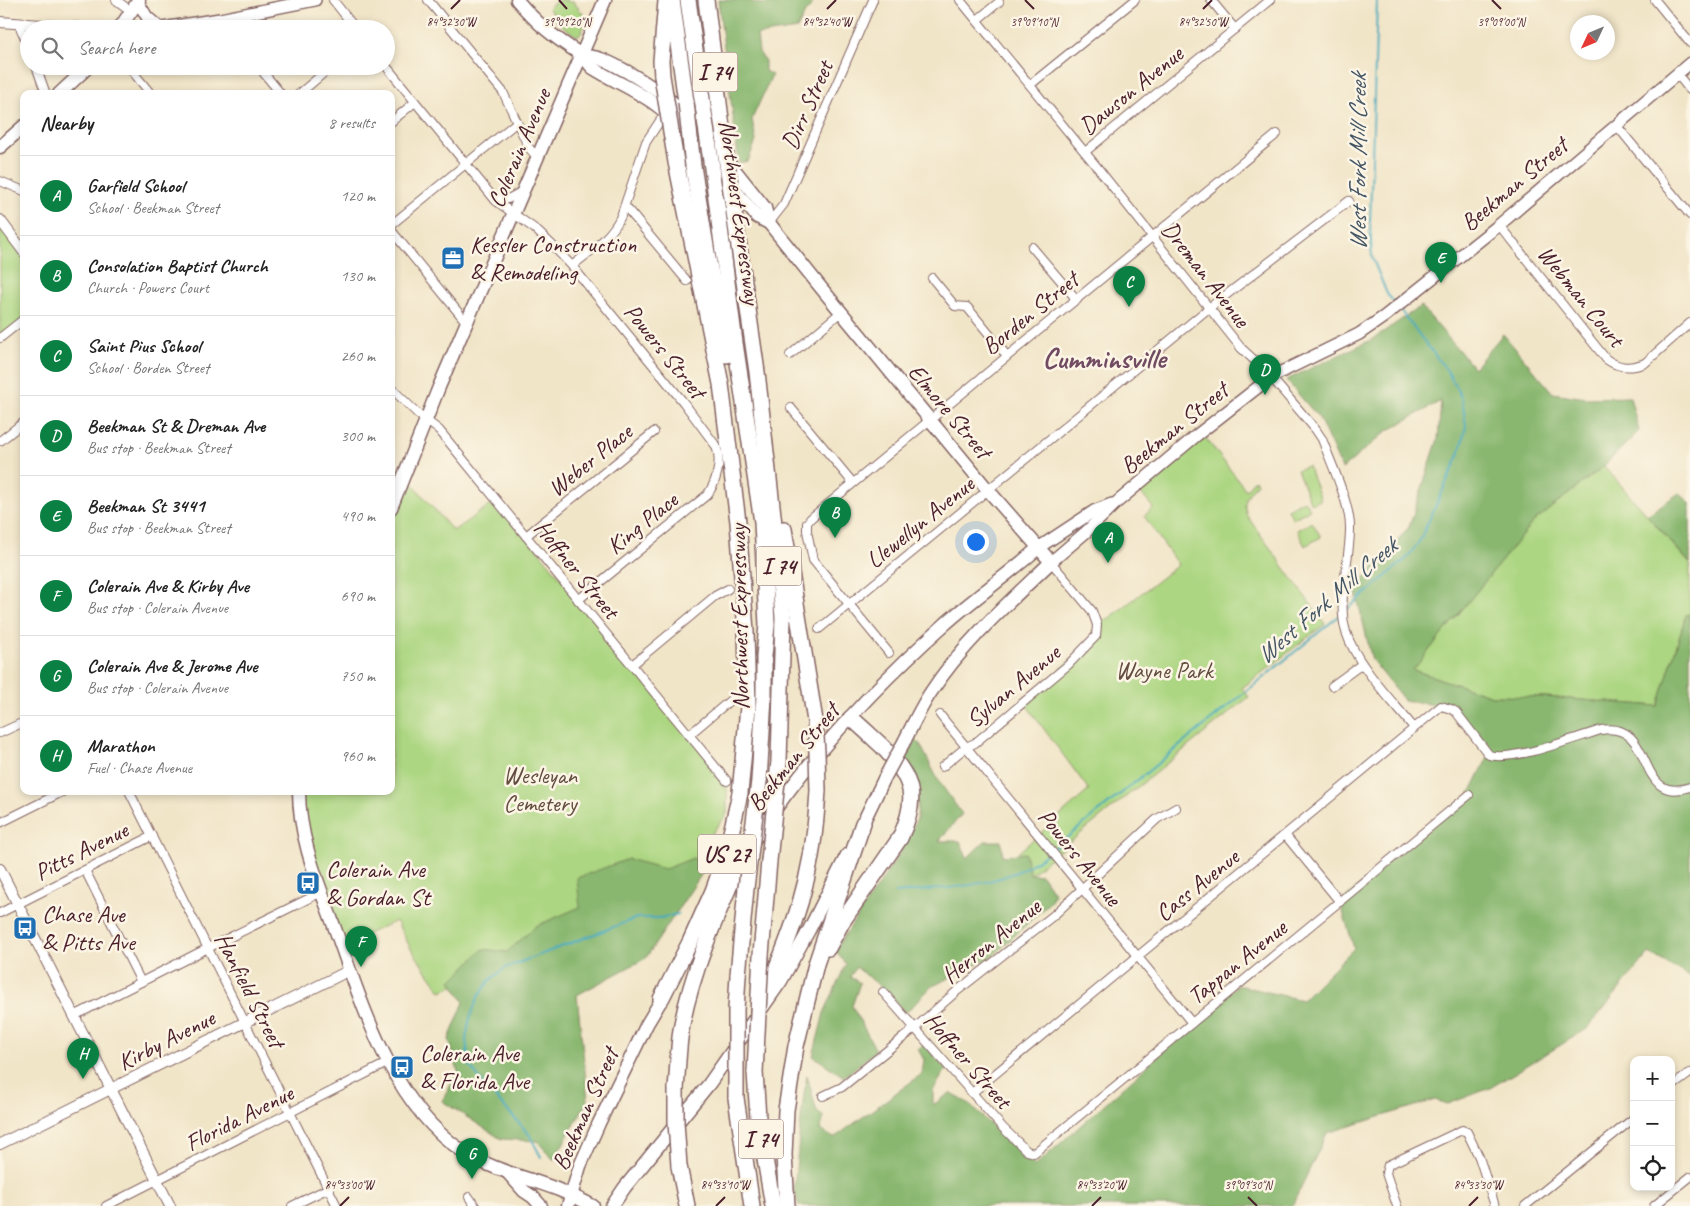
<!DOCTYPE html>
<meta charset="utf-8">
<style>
body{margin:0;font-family:Caveat,sans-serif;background:#f2f2f2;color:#222}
.controls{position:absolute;right:15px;bottom:15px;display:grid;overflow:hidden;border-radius:10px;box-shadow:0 2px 8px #0003}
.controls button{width:45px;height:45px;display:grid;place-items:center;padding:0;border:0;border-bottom:1px solid #e0e0e0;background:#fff;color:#222;font:25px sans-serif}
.compass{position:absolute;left:1570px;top:15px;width:45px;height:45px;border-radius:50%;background:#fff;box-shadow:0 2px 8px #0003;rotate:226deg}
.you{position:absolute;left:975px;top:541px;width:18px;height:18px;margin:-12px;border:4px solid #fff;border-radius:50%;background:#1a73e8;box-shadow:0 0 0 8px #1a73e833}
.badge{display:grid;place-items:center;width:32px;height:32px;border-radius:50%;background:#0b8043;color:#fff;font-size:16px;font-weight:700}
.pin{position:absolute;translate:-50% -41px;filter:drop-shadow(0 1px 2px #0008)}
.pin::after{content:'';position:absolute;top:26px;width:18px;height:15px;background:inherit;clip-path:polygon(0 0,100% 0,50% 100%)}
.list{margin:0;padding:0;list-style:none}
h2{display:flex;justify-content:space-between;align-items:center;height:65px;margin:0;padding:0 20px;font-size:21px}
h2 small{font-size:16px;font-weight:400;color:#767676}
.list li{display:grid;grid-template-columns:32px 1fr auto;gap:15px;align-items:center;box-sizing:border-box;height:80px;padding:0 20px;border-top:1px solid #e0e0e0}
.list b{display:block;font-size:19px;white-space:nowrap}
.list p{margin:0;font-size:16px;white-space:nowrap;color:#767676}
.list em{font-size:16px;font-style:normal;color:#767676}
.icon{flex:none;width:28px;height:28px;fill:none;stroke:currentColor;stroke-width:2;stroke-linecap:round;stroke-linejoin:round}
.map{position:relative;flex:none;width:1690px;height:1206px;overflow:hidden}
.search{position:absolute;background:#fff;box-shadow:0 2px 8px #0003;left:20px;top:20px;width:375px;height:55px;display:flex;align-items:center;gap:12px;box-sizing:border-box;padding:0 18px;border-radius:28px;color:#767676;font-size:19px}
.panel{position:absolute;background:#fff;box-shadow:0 2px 8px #0003;left:20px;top:90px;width:375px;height:705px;border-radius:10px}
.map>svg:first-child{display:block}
</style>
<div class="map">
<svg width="1690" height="1206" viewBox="0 0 1690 1206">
<rect width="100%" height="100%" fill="#fcf5e5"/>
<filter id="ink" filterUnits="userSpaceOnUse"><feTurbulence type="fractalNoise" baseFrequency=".02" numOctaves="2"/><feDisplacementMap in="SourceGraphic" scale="10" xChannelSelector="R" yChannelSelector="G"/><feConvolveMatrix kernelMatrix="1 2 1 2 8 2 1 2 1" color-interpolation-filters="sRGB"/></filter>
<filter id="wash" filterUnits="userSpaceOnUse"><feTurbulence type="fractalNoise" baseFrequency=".0096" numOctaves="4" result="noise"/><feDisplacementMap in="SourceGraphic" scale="20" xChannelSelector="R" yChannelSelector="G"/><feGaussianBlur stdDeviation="1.12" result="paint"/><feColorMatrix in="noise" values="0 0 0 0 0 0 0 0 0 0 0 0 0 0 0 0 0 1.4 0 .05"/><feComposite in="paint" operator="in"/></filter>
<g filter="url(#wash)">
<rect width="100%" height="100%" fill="#f1e5c8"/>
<g fill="#acd681" stroke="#7b7a56">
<path d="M558,0H567L570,3L572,0L587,19L580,35H575L552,18L554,15L548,8Z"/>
<path d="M0,220L24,252V319L0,338Z"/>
<path d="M1201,432L1246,490L1255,479L1257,483C1247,496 1242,499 1247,516L1325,624L1242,688L1249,697L1017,885L1002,867L1089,790L1024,702L1093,640L1097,625L1111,617L1178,565L1144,516L1153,508L1136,487Z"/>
<path d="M1308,466L1321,500L1311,504L1297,470Z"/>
<path d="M1604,466L1690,564V614L1686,615L1658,706L1545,697L1492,696L1413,670L1533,522Z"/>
<path d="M404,474L453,531L497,500L727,781V814L713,832L704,871L484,974L441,991L411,949L396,921L341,946L318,882L299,791H391V508Z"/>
<path d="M1304,500L1310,509L1293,519L1288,509Z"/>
<path d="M1312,522L1321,537L1305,546L1297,530Z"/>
</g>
<g fill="#89b76f" stroke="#6a6b4d">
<path d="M718,0H745L761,4L814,0L810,8L806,11L797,29L757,35L759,52L765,61V71L772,75L752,119L756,141L748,161L739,163Z"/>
<path d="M1421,306L1474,368L1503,334L1553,393L1586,398L1630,397L1639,431L1604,466L1533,522L1413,670L1492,696L1545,697L1658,706L1686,615L1690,614V977L1649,953L1587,1029L1490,1088L1448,1104L1435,1100L1327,1133L1292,1206H799L794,1189L802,1108L807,1075L817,1112L824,1117L820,1130L834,1138L922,1074L924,1060L918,1049L924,1044L946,1069L933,1091V1105L950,1093L968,1103L1035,1166L1238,985L1302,1000L1354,948L1340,902L1469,795L1489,755L1459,719L1446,707L1404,700L1372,660L1355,589L1409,527L1438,439L1441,401L1387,431L1342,469L1319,418L1286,380L1373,339Z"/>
<path d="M1679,493L1690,503V563L1647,515Z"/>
<path d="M916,740L920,744L938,780L962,814L939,841H960L967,858L985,841H1001L1003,856L1025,853L1030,874L1042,875L1054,893L1051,901L992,957L931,987L906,1013L875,982L856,967L850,977L860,983L852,1006L876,1050L844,1077L813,1056L824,1013L846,964L835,950L898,856L917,819L918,793L905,762Z"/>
<path d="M693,858L707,866L646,958L577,995L588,1100L554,1160L537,1141L501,1139L442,1101L458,1072L449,1039L464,1002L451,981L483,949L507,952L536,926L580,907L577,878L628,859L665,869Z"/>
</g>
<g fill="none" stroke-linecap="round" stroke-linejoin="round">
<g stroke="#3da8bd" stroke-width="2">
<path d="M1377,0L1370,223L1372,257L1387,294L1394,302"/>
<path d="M1345,611L1406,559L1419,542L1459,455L1466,426L1462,399L1448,372L1400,310"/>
<path d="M1053,849L1340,615"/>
<path d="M895,893C950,887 1004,889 1049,852"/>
<path d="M541,1157L529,1134L485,1086L469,1065L466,1039L470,1018L478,997L489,981L505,968L637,918H660L678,914"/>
</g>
</g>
</g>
<g filter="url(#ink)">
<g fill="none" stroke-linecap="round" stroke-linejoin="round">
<g stroke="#846462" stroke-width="10">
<g id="minor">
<path d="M116,0L131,11"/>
<path d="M333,0L356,29"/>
<path d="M428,0L503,92L529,148L538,158"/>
<path d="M960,0L1097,167L1241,348L1265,370L1316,430L1322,439C1331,463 1349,501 1350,526C1351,559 1336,598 1346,632C1357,666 1392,700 1414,728"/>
<path d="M1211,0L1235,29"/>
<path d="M1655,0L1690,43"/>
<path d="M220,19L228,29"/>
<path d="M977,20L999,2"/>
<path d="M18,23L29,47"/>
<path d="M36,66L46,94"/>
<path d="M128,66L151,94"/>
<path d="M258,66L281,94"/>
<path d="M386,66L496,201L535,229L552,245L572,266L684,403L716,446C722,461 717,482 707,495L578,600"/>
<path d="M1677,74L1690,90"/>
<path d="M1030,85L1135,0"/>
<path d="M299,94L332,66"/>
<path d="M391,122L415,102"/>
<path d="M1617,126L1690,215"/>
<path d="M1085,152L1270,0"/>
<path d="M0,181L24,191"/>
<path d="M495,198L508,199L521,192"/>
<path d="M625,206L687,281"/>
<path d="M769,223L784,204L873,0"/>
<path d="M391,225L517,122"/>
<path d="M1499,225L1606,359C1618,368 1630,369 1645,363L1690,323"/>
<path d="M391,230L467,323"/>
<path d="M1032,247L1077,300"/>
<path d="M572,266C590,251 611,238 621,216L646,142L667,110"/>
<path d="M932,278L955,306L967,307L1007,356"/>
<path d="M0,338L24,319"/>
<path d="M790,355L841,312"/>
<path d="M391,388L418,414L439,430L727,781"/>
<path d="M791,408L853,483"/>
<path d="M0,441L24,422"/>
<path d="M526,536L654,432"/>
<path d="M819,629L1209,308L1349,201"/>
<path d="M889,653L813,560L807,531V523L811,518L1277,134"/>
<path d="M632,665L715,596L728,589"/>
<path d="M1332,686L1362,664"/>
<path d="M940,715L1192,1023"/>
<path d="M0,733L24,722"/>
<path d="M689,735L734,697"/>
<path d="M942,767L966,747L975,743L1068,665L1096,636L1097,625L1092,611L1051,562"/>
<path d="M129,791L337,1206"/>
<path d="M0,823L64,791"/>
<path d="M1286,836L1340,902"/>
<path d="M85,870L141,982"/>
<path d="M0,913L152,836"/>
<path d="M883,992L1003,1128L1027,1151L1034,1153L1469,795"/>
<path d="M74,1016L208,948L322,892"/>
<path d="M1671,1087L1690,1073"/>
<path d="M972,1093L1441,706L1451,709L1456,712L1489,755C1512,762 1575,738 1601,730C1658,721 1633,806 1690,787"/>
<path d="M823,1096L842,1087L915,1028L957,991L1054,915L1157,819L1176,808"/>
<path d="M469,1197L475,1206"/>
<path d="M106,1206L389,1062"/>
<path d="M292,1206L329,1188"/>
<path d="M1397,1206L1386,1173L1388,1165L1462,1130L1467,1132L1479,1157L1495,1206"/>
<path d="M1525,1206L1634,1118"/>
<path d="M1654,1206L1690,1177"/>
</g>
</g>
<g stroke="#846462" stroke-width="12">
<g id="tertiary">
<path d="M0,22L96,29"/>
<path d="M0,220L24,252"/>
<path d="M0,869L170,1206"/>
<path d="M0,1144L350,970"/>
</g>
</g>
<g stroke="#846462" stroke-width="14">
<g id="secondary">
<path d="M138,2L147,17L160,28"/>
<path d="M156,29L220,19L315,0"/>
<path d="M1038,548L1094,511L1112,504"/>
<path d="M1051,562L1086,532L1116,503L1197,435L1271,377L1359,334L1385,316L1499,225L1690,63"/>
</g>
</g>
<g stroke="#846462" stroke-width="15">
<g id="primary">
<path d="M517,0C538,25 554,37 580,54C586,58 588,64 593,68C615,82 639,91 659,107C680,122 696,142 712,162"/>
<path d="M119,29L139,0"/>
<path d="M583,56C600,56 610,63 626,71C662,92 683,108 710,140"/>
<path d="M59,94L89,66"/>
<path d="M0,147L24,126"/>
<path d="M726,159L765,208L769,223L822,289L988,490L1051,562C1008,603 963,643 931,692C921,707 913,724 905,740"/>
<path d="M729,183L757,217L769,223"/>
<path d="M391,508L439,387L605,0"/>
<path d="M299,791C299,839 318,882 334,926C362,1002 390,1102 461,1150C491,1170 526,1177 559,1190C571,1195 582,1200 593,1206"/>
<path d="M859,831L884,779"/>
<path d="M752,843C804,763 873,688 944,625C974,598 1008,575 1038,548"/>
<path d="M509,1174L524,1191L533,1197L541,1206"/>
<path d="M568,1206L580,1166L599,1123L647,1024L666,992"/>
<path d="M612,1206L625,1187L709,1084L781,981L809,930L847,855"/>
</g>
</g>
<g stroke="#846462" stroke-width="18">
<g id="motorway">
<path d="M672,0L686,102"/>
<path d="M688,0L705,120"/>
<path d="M706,0L724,143"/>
<path d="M662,76L661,61L666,1"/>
<path d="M693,166L708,259L727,355"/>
<path d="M713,175L735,343L762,522L767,625L764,656V697L759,781"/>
<path d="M732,198L757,372L779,569L783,618L779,761"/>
<path d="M784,529L815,721"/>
<path d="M828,948L842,922L900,838C919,797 913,779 883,747C872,737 862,727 851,718"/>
<path d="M761,955L769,861"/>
<path d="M738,975L746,888"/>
<path d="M661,999L690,942L713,891L726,855L740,793L748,707L746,632L738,522L721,384L676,162"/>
<path d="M758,1011C783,955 807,898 814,836C816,821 817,806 818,791"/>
<path d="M755,1072L758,1118L773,1206"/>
<path d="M676,1089C678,1068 678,1045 682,1024C693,969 716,917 738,866"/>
<path d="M736,1098L752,1206"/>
<path d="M679,1166L687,1206"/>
<path d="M787,1206L784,1155L786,1110L796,1046L816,964L863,823"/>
</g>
</g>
<use href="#minor" stroke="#fff" stroke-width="8"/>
<use href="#tertiary" stroke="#fff" stroke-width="10"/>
<use href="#secondary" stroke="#fff" stroke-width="11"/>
<use href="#primary" stroke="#fff" stroke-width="12"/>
<use href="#motorway" stroke="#fff" stroke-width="15"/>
<g stroke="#846462" stroke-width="15" stroke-linecap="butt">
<path id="primary-bridge" d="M884,779L905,740"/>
</g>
<g stroke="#846462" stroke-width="18" stroke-linecap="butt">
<g id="motorway-bridge">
<path d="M662,76L676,162"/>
<path d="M686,102L693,166"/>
<path d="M705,120L713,175"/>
<path d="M724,143L732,198"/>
<path d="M815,721L817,752L818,791"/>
<path d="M769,861L779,761"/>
<path d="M746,888L759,781"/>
<path d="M755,1072L761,955"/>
<path d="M676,1089V1122L679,1166"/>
<path d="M736,1098V1010L738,975"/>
</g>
</g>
<use href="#primary-bridge" stroke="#fff" stroke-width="12"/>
<use href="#motorway-bridge" stroke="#fff" stroke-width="15"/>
</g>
</g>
<path fill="none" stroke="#4a1f2b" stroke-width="2" d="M559,0L567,9M1025,0L1034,9M1492,0L1501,9M451,9L460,0M827,9L836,0M1203,9L1212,0M1248,1197L1257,1206M340,1206L349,1197M716,1206L725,1197M1092,1206L1101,1197M1469,1206L1478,1197"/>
<defs>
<g id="office-square" transform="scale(1.25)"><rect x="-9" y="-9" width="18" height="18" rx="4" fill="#1f6fb2" stroke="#fcf5e5"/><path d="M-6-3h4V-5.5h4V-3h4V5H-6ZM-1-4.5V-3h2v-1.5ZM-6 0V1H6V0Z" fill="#fff"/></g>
<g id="bus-square" transform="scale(1.25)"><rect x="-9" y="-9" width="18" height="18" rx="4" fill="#1f6fb2" stroke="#fcf5e5"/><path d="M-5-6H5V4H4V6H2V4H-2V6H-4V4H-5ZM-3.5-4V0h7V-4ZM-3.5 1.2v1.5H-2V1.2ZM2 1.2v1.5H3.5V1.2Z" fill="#fff"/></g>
</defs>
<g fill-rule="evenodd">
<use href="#office-square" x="453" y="258"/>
<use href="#bus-square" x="308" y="883"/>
<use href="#bus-square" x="25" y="928"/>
<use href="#bus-square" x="402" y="1067"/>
</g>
<g text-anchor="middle" stroke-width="5" stroke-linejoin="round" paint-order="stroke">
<g fill="#fcf5e5" stroke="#7f5f63" stroke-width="1">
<rect x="692.5" y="52.5" width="45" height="39" rx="4"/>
<rect x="756.5" y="546.5" width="45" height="39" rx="4"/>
<rect x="698" y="834.5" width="58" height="39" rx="4"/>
<rect x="738.5" y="1119.5" width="45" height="39" rx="4"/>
</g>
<g font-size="22" font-weight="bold" fill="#4a1f2b">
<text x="715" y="80">I 74</text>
<text x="779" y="574">I 74</text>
<text x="727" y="862">US 27</text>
<text x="761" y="1147">I 74</text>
</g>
<g font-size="24" fill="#4a1f2b" stroke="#fcf5e5">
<text transform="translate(1131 90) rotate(-39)" y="8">Dawson Avenue</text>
<text transform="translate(807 105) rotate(-66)" y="8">Dirr Street</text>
<text transform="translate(519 148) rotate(-67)" y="8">Colerain Avenue</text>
<text transform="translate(1514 184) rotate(-40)" y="8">Beekman Street</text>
<text transform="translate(740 212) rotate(82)" y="8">Northwest Expressway</text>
<text transform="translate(1206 274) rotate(52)" y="8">Dreman Avenue</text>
<text transform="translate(1581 296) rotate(51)" y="8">Webman Court</text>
<text transform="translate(1030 313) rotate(-39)" y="8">Borden Street</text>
<text transform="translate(665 351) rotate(51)" y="8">Powers Street</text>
<text transform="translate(950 411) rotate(50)" y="8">Elmore Street</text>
<text transform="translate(1174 428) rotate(-39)" y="8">Beekman Street</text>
<text transform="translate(590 460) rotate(-39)" y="8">Weber Place</text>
<text transform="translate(920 522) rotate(-39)" y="8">Llewellyn Avenue</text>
<text transform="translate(642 523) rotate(-39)" y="8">King Place</text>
<text transform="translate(577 569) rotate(51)" y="8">Hoffner Street</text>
<text transform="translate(739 617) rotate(-91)" y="8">Northwest Expressway</text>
<text transform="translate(1013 686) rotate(-40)" y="8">Sylvan Avenue</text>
<text transform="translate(793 757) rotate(-51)" y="8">Beekman Street</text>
<text transform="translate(81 851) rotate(-27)" y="8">Pitts Avenue</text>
<text transform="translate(1080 857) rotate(51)" y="8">Powers Avenue</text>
<text transform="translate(1197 885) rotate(-39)" y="8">Cass Avenue</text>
<text transform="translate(991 941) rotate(-39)" y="8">Herron Avenue</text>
<text transform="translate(1237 962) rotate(-39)" y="8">Tappan Avenue</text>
<text transform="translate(250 990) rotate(63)" y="8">Hanfield Street</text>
<text transform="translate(166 1040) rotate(-27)" y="8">Kirby Avenue</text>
<text transform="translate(968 1060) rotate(49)" y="8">Hoffner Street</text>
<text transform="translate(585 1109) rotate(-66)" y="8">Beekman Street</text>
<text transform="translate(239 1118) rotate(-27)" y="8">Florida Avenue</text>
</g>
<g font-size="24" fill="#4a1f2b" stroke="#fcf5e5" text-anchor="start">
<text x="470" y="252">Kessler Construction<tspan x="470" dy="28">&amp; Remodeling</tspan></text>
<text x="326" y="877">Colerain Ave<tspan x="326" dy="28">&amp; Gordan St</tspan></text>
<text x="42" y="922">Chase Ave<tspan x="42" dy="28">&amp; Pitts Ave</tspan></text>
<text x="420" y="1061">Colerain Ave<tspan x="420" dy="28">&amp; Florida Ave</tspan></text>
</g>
<g font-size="24" fill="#624d40" stroke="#fcf5e5">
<text x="1164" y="678">Wayne Park</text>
<text x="540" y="783">Wesleyan<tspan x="540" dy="28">Cemetery</tspan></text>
</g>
<g font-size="25" font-style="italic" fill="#455665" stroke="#fcf5e5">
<text transform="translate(1357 162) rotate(-90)" y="9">West Fork Mill Creek</text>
<text transform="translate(1326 600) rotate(-41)" y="9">West Fork Mill Creek</text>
</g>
<g font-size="29" font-weight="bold" fill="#704b61" stroke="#fcf5e5">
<text x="1104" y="368">Cumminsville</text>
</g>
</g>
<g font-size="12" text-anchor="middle" fill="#4a1f2b" stroke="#fcf5e5" stroke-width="5" stroke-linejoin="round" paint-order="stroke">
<text x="451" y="26">84°32'30"W</text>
<text x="827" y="26">84°32'40"W</text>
<text x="1203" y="26">84°32'50"W</text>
<text x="567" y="26">39°09'20"N</text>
<text x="1034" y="26">39°09'10"N</text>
<text x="1501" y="26">39°09'00"N</text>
<text x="1248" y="1189">39°09'30"N</text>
<text x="349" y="1189">84°33'00"W</text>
<text x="725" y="1189">84°33'10"W</text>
<text x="1101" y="1189">84°33'20"W</text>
<text x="1478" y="1189">84°33'30"W</text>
</g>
</svg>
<div class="controls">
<button>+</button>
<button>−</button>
<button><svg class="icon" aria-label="locate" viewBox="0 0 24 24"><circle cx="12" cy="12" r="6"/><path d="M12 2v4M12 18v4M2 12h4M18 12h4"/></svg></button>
</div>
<svg class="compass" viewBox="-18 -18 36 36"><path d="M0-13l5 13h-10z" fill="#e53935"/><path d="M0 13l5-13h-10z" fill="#767676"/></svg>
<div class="you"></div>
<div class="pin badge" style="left:1108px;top:563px">A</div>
<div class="pin badge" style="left:835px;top:538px">B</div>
<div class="pin badge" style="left:1129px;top:307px">C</div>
<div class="pin badge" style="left:1265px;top:395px">D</div>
<div class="pin badge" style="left:1441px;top:283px">E</div>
<div class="pin badge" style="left:361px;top:967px">F</div>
<div class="pin badge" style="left:472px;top:1179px">G</div>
<div class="pin badge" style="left:83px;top:1079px">H</div>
<div class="search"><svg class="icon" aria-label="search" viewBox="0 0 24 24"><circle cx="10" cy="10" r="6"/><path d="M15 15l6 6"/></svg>Search here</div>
<section class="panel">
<h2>Nearby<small>8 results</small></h2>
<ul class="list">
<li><span class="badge">A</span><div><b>Garfield School</b><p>School · Beekman Street</p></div><em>120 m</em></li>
<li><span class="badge">B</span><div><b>Consolation Baptist Church</b><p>Church · Powers Court</p></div><em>130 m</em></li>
<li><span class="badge">C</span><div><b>Saint Pius School</b><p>School · Borden Street</p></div><em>260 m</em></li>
<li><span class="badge">D</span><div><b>Beekman St &amp; Dreman Ave</b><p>Bus stop · Beekman Street</p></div><em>300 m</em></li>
<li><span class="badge">E</span><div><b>Beekman St 3441</b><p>Bus stop · Beekman Street</p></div><em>490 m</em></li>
<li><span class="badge">F</span><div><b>Colerain Ave &amp; Kirby Ave</b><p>Bus stop · Colerain Avenue</p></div><em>690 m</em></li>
<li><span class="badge">G</span><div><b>Colerain Ave &amp; Jerome Ave</b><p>Bus stop · Colerain Avenue</p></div><em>750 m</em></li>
<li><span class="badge">H</span><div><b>Marathon</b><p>Fuel · Chase Avenue</p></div><em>960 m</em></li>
</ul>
</section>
</div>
